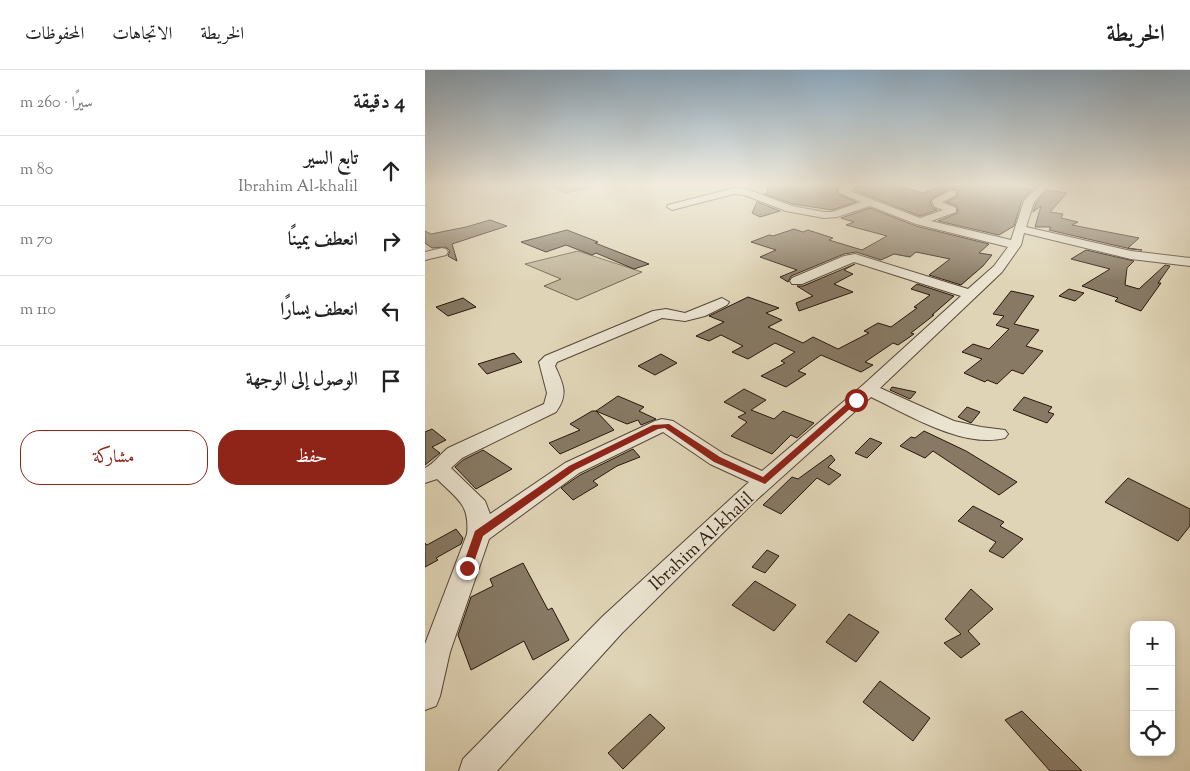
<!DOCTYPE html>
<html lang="ar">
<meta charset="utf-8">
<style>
body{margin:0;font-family:"Sorts Mill Goudy",Amiri,serif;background:#f2f2f2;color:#222;direction:rtl}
.controls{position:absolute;right:15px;bottom:15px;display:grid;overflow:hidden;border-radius:10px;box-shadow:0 2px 8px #0003}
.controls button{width:45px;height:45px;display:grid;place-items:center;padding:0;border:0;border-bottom:1px solid #e0e0e0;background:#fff;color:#222;font:25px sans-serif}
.stop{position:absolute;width:15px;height:15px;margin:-11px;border:4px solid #8f2418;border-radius:50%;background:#fff}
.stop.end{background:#8f2418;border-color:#fff;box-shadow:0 1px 5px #0008}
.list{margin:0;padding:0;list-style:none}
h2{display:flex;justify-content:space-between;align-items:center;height:65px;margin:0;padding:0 20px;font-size:21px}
h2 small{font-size:16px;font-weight:400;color:#767676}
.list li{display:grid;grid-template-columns:32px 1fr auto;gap:15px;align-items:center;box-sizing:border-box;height:70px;padding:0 20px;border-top:1px solid #e0e0e0}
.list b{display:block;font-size:19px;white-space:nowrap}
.list p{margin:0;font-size:16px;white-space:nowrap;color:#767676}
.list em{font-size:16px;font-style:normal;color:#767676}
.actions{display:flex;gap:10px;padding:15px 20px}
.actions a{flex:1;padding:11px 0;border:1px solid #8f2418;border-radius:20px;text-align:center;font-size:18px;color:#8f2418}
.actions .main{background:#8f2418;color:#fff}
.icon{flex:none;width:28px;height:28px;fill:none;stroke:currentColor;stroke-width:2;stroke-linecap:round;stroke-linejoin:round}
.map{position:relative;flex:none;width:765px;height:701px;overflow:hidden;direction:ltr}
header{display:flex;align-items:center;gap:30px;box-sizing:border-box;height:70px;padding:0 25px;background:#fff;border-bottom:1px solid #e0e0e0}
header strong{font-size:24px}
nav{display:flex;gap:28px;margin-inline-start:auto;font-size:18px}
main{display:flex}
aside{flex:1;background:#fff}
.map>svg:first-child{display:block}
</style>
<header>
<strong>الخريطة</strong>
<nav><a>الخريطة</a><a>الاتجاهات</a><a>المحفوظات</a></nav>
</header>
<main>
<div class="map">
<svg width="765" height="701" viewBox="0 0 765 701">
<rect width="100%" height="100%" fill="#dfd4b6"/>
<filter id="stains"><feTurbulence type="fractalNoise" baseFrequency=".004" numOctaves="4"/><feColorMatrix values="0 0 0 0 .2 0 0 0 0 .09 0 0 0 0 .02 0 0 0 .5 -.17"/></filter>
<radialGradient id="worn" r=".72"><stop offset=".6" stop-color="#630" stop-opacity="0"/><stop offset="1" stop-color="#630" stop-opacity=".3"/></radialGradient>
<g fill="#c0b499" stroke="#746652">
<path d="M120,114H180L141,123Z"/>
<path d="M153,181L217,202L152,230L119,216L136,209L100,194Z"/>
</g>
<g fill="#877964" stroke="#27170b">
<path d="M340,114H419L413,117L412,124L431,132L407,140L368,134L339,124L343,123Z"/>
<path d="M436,114H465L498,123L522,114L536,117L542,114L567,117L579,114L607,120L597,130L589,156L574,165L513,151L533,143L532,136L521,132L532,127L533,121L531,119H524L508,128L505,132L508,138L512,140L495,146L429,120Z"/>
<path d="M622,120L642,123L625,142L638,144L636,148L653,152L647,155L714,168L703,178L717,180L706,179L624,160L626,157H610L616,136L608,142L611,133Z"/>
<path d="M332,132L355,141L335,147L327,143Z"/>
<path d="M445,138L491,156L564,174L554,183L567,185L558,196L536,215L504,205L525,189L491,182L485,187L469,184L456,190L431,182L419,184L366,206L363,212L355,207L372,200L335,187L351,180L326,172L344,165L348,166L369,159L378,162L383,160L408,168L404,170L437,180L462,166L421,155L429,152L416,148Z"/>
<path d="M65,150L82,156L27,174L32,191L23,186L25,181L21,177L7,178L0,173V161L6,164L41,157Z"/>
<path d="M142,160L173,172L170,173L224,194L209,199L171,183L167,185L141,175L121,182L96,172Z"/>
<path d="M661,180L709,191L702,198L700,215L714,219L740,195L745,196L733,213H736L716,241L690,231L693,228L657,216L685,199L646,189Z"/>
<path d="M430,194L419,200L428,204L409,214L428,222L374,241L371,233L388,226L372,216H378Z"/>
<path d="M492,214L529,226L507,245H509L486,263L489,264L473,275L468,273L440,292L448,295L436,302L396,285L373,301L381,304L361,317L336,306L360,293L356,291L370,282L350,273L323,289L307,282L318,276L296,265L284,271L271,266L299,252L284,246L323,227L354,238L341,243L357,250L343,257L378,273L388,267L413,279L444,263L439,261L453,253L466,257L492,238L489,237L505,225L486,219Z"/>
<path d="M644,219L659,223L650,231L634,226Z"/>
<path d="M586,221L609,226L589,254L614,260L601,276L618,281L598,304L587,300L572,314L562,310L560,312L539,303L557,289L537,282L548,274L564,279L584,259L571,255L579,246L568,244Z"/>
<path d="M38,228L51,237L23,246L11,237Z"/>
<path d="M89,283L97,292L62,304L53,294Z"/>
<path d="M236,284L252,293L230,305L213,296Z"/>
<path d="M467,317L491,322L485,329L465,320Z"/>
<path d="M319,319L341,330L326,340L349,349L358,341L389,353L372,368L366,365L347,384L306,366L322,352L313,347L321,343L299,332Z"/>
<path d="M193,326L219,337L214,341L231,349L216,355L213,350L202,354L171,341Z"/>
<path d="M599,327L627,337L623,342L629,344L622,353L588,340Z"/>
<path d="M542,337L555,342L546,353L533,347Z"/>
<path d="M167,341H171L189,360L135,384L124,373L155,360L145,354Z"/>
<path d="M7,359L21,370L7,377L15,383L0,395V362Z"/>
<path d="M499,361L541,381L592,412L574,425L508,381L500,388L475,376L486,367L490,368Z"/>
<path d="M445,368L457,373L442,388L430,383Z"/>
<path d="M208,379L215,387L192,396L168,411L173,415L148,430L136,418L155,405Z"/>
<path d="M58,380L87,399L51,419L30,397L38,390Z"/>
<path d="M406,385L410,390L403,397L416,405L404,415L392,408L356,444L338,435L367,407L373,409Z"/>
<path d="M703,408L765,439V456L753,471L680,432Z"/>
<path d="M548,436L579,452L575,456L598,469L578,488L564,481L571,472L533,451Z"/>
<path d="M31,459L38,468L36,474L11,488L13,490L0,497V473L2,475Z"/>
<path d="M342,480L354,486L340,503L327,497Z"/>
<path d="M98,493L123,540L127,538L144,570L108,590L99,571L46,600L33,565L46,527L68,516L65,509Z"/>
<path d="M330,511L371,535L349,561L307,535Z"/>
<path d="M546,519L568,539L543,561L555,574L536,588L519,573L536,564L520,549Z"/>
<path d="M424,544L454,562L431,592L401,572Z"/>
<path d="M455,611L505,648L488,671L438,632Z"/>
<path d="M597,641L657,701H625L580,650Z"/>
<path d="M225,644L240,658L198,699L183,683Z"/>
</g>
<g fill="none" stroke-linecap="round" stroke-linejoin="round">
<g stroke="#554636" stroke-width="2">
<g id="minor">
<path d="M423,114H434L425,121L495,148L518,140L510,137L507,131L509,129L525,121H531V125L517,132L531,138V142L506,151L586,170L599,131L616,114H625L609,132L601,157L706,181L765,188V196L706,189L599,163L596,175L577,202L455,318L529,351L556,357L580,360L583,364L580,368C538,379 482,344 446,327L328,433L197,563L72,701H34L38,689L177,547L324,412L285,394L238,362L154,403L64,469L25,582L15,626L11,636L0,640V574L42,464C45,434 32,429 12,409L0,413V398C10,393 14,385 23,378L119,334L122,323L114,292L120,286L228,241L241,239L260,243L297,228L304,232L302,235L280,246L260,251L237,248L132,292L130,296C138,314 144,324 131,342L37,388L26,398L60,431L65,444L140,393L230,351L237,349L248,351L299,384L337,401L438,315L536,226L429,192L377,214H367L365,211L367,208L419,186L430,184L543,219L569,196L583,177L491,154L445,136L412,147L399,148L361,141L319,125L309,124L247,140L242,137L243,135L309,118L324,120L367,136L399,142H407L436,132L414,123V119Z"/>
<path d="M759,114H765V117H760Z"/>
<path d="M17,178L21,179L23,182L21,185L0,190V182Z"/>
</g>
</g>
<use href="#minor" fill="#eae3d0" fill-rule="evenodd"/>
</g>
<linearGradient id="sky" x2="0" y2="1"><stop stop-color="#8ba7bd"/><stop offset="0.54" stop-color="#f1ecde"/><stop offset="1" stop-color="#f1ecde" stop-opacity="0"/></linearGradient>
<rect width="765" height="212" fill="url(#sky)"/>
<path fill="#8f2418" d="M428,328L435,330L340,414L289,392L240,358L233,359L150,400L58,466L46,501H38L37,498L50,461L144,396L228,355L244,354L295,387L338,407Z"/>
<g text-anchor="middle" stroke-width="4" stroke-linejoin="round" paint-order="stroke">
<g font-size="18" fill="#27170b" stroke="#eae3d0">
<text transform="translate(276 471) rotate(-43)" y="6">Ibrahim Al-khalil</text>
</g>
</g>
<rect width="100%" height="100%" filter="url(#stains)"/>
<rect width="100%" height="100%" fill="url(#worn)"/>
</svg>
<div class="controls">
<button>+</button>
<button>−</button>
<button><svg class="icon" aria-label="locate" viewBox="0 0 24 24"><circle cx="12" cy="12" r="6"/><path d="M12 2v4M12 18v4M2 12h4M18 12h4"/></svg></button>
</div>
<div class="stop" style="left:431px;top:330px"></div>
<div class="stop end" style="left:42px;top:498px"></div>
</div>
<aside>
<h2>4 دقيقة<small>سيرًا · 260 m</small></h2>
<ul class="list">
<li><svg class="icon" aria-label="ahead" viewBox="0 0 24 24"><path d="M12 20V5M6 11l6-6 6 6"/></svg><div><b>تابع السير</b><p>Ibrahim Al-khalil</p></div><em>80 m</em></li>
<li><svg class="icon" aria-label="right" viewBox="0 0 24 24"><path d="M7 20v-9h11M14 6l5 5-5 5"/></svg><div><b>انعطف يمينًا</b></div><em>70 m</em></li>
<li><svg class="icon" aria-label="left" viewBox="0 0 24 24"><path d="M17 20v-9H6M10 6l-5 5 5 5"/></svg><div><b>انعطف يسارًا</b></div><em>110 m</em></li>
<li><svg class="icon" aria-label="arrive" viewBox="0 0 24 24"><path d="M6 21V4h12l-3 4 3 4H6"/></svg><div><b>الوصول إلى الوجهة</b></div></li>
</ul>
<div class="actions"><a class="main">حفظ</a><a>مشاركة</a></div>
</aside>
</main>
